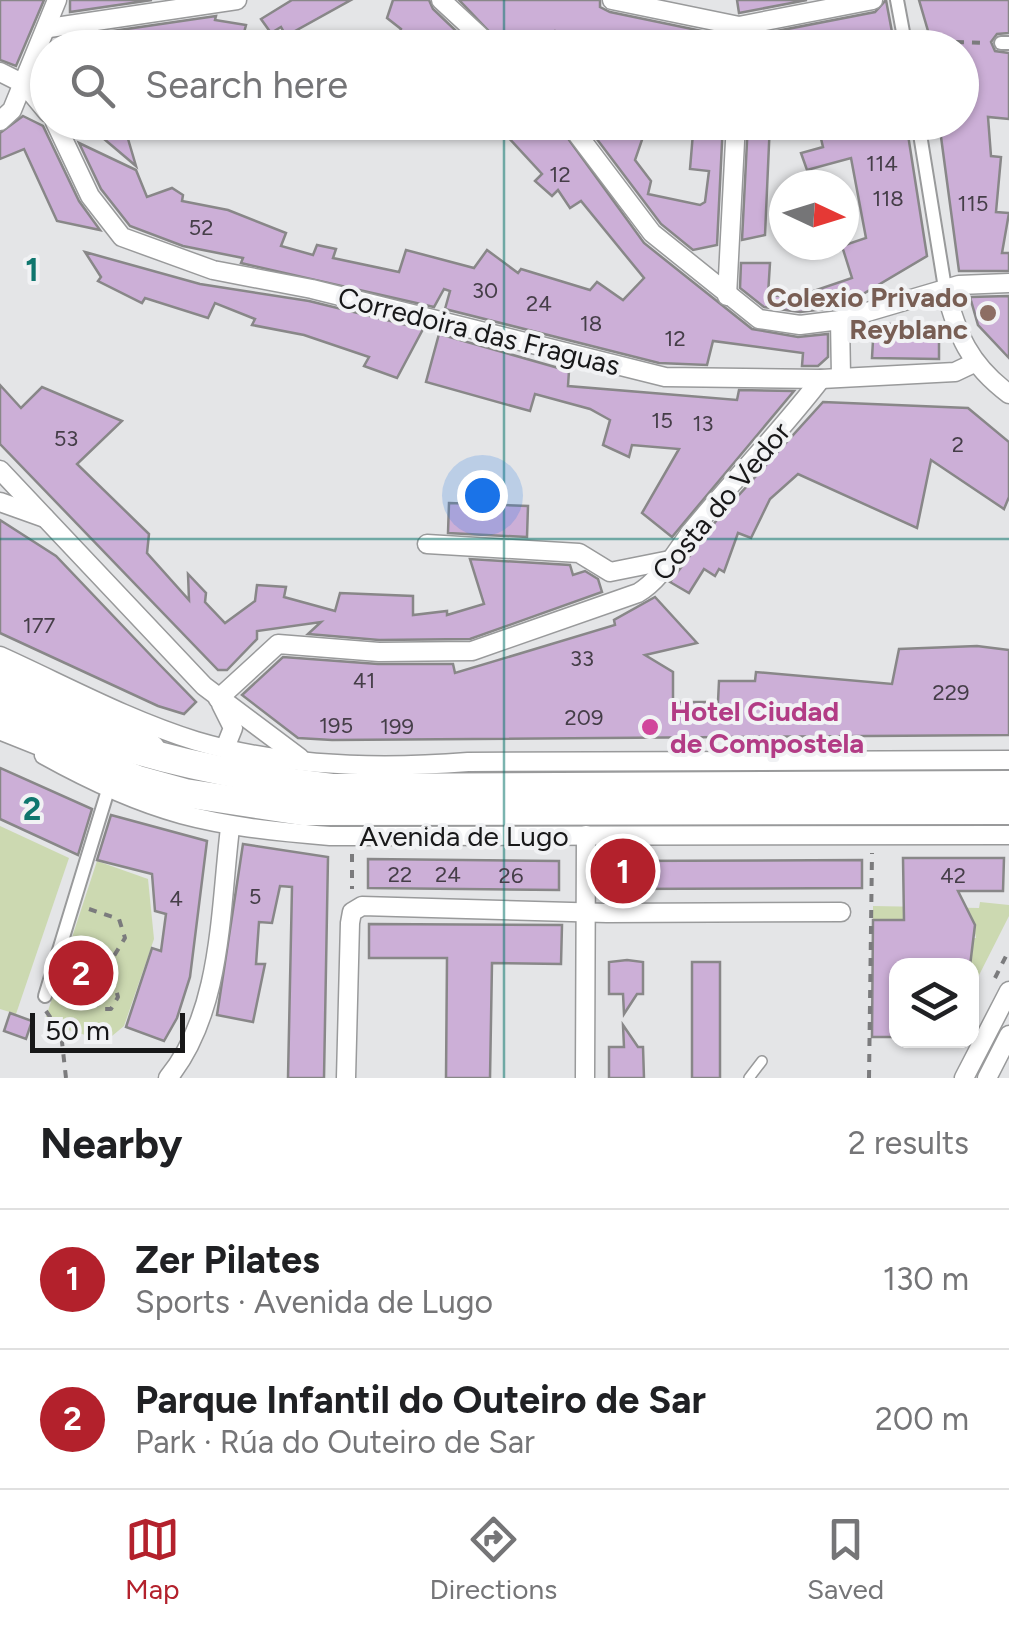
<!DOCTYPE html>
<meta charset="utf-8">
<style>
body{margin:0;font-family:Figtree,sans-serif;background:#f6f6f6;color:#202124}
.controls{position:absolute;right:30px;bottom:30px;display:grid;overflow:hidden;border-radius:20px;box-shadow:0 2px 8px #0004}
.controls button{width:90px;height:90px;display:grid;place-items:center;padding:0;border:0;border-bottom:2px solid #e0e0e0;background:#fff;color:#202124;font:50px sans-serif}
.compass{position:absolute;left:769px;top:170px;width:90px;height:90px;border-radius:50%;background:#fff;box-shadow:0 2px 8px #0004;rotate:94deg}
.scale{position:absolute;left:30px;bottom:25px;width:155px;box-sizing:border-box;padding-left:10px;border:5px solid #181819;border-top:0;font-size:28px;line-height:35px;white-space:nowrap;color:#181819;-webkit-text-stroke:8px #f1f2f4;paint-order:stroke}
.you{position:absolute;left:482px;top:495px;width:35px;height:35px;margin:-25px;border:8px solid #fff;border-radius:50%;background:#1a73e8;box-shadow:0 0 0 15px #1a73e833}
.badge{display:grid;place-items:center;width:65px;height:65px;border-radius:50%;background:#b3212c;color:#fff;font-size:32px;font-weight:700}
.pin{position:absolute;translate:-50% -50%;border:5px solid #fff;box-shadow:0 2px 10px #0006}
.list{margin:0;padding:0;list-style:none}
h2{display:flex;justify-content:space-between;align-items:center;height:130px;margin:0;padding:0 40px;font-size:42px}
h2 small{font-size:32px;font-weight:400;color:#757577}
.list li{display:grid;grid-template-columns:65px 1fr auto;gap:30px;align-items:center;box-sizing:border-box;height:140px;padding:0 40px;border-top:2px solid #e0e0e0}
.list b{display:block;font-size:38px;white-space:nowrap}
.list p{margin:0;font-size:32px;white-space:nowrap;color:#757577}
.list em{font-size:32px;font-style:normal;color:#757577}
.icon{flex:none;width:55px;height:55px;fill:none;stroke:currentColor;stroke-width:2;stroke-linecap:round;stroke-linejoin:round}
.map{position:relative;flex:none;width:1009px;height:1078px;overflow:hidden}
.search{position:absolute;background:#fff;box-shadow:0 2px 8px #0004;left:30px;right:30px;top:30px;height:110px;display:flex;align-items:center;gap:25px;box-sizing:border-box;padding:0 35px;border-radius:55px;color:#757577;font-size:38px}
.sheet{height:410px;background:#fff}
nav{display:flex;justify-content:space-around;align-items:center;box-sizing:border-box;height:140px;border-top:2px solid #e0e0e0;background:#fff;font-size:28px;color:#757577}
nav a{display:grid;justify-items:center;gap:5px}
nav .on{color:#b3212c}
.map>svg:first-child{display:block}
</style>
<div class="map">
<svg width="1009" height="1078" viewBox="0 0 1009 1078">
<rect width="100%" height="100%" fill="#e4e5e7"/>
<g fill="#ccd9b1">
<path d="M0,826L69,858L16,1014L0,1009Z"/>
<path d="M97,861L148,879L154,939L124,1026L106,1041L44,1023Z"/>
<path d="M980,902L1009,905V916L972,989L969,938H976L972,919L873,920V906L979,908Z"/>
</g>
<g fill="#ccafd7" stroke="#888788" stroke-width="2.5">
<path d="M0,0H44L16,66L0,60Z"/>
<path d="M70,0H152L70,12Z"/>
<path d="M292,0H351L286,36L281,27L271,33L261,19Z"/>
<path d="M393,0H429L433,9L474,48H407L397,40L401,29L387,18Z"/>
<path d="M459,0H600V7L610,12L726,36V48H601L555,31L539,48H505Z"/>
<path d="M737,0H807L739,13Z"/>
<path d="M886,0L895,48H751V36L875,12Z"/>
<path d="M919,0H1009V33L997,34L991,42L995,51L1009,53V119L988,117L991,156L1001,157L996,212L1009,213L1002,253H1009V271H959L939,122H962V48H933Z"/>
<path d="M216,16L215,20L246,25L240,48H53L58,39Z"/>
<path d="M23,116L43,126L79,201L100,230L57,221L24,149L0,159V133Z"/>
<path d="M84,122H123L136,166Z"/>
<path d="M494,122H556L644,243L752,329L798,337L828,334V357L818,366H802L803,353L713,341L707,365L659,363L445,309L450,291L444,289L434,307L241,263L243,258L183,246L130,226L101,189L79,143L136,170L147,197L172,188L183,195L182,201L228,210L286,233L281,246L313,255L317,245L336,249L333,258L399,272L406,250L474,268L487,250L518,273L521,269L590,290L597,282L623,300L644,278L581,201L570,208L558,190L552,196L535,181L542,174Z"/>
<path d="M584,122H626L643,137L635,160L651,181L648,194L700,205L705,202L709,171L690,169L693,133L704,136L706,122H723L717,245L693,250L661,224Z"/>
<path d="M748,122H770L765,235L742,240Z"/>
<path d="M817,122H906L927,256L841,307L800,312L764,307L740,288L741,263H770L768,295L796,297L852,278L842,246L866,238L851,158L807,170L801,153L823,147Z"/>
<path d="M85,252L200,284L309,301L423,329L397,378L364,366L369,357L304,335L252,325L255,319L215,303L208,318L145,298L142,303L98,281L101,277Z"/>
<path d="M1009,296V358L978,325L970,297Z"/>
<path d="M874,323L939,327V359L872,358Z"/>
<path d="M439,334L569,371L568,386L737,400L739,390L794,391L672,537L642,513L679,449L632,445L629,457L603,445L610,420L590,409L535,394L530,411L426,382Z"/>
<path d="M0,385L21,408L42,387L122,421L77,464L149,534L147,553L189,600L188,574L206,593L205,602L225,623L255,601L257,585L286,587L284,597L335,611L340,593L413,596V615L447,611V615L484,604L470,559L570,565L573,575L585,571L598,579L602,592L470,639L379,640L308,634L321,622L257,631V639L227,670H218L0,444Z"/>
<path d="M823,402L968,408L1009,442V497L1004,509L931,460L917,528L798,474L770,499L751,538L738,533L724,572L719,569L715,576L704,569L689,593L670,582L719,517Z"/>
<path d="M449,503L528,506L527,537L448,533Z"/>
<path d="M0,520L56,556L159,664L196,702L184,714L158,706L0,633Z"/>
<path d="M655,597L697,643L645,655L673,672V702H718L719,681H755L756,672L892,684L899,649L977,646L1009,650V735L332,740L298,738L242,695L283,657L378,664H453L455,673L615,625L614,620Z"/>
<path d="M0,768L92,809L78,855L0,819Z"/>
<path d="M111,815L207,841L190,977L177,1018L164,1041L126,1027L152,948L161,951L166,914L155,911L152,874L97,860Z"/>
<path d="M243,844L328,857L324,1078H288L292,887L280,886L272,923L259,922L256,964H265L253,1022L217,1015Z"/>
<path d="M903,858H1004L1003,891H958L975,925L970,966H896V1037H872L873,920H904Z"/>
<path d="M368,859L559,861V890L368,888Z"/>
<path d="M862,860V888L608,889V861Z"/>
<path d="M369,924L562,925L561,964L492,963L490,1078H446L447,958H369Z"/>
<path d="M627,960L643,962V994H637L624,1014L623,994H609V962Z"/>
<rect x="692" y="962" width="28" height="116"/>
<path d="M10,1013L32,1021L26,1039L4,1031Z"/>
<path d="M623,1025L638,1047H643L644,1078H609V1047H624Z"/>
</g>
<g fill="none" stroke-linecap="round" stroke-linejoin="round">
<g stroke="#999a9b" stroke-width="12">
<path id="service" d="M749,1078L762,1061"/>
</g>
<g stroke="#999a9b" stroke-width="16">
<g id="pedestrian">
<path d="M897,0L906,48"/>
<path d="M1001,43H1009"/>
<path d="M918,122L945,288"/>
<path d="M45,996L108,790"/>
</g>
</g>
<g stroke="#999a9b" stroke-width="21">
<g id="minor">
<path d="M441,0L493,48"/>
<path d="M612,0L739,26L873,0"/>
<path d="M49,28L237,0"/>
<path d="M738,48L739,26"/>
<path d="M0,72L24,84L48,113"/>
<path d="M0,121L12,110L57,0"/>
<path d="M55,122L90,196L122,237L213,270L312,289L665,377L821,379L955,372L974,363"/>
<path d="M568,122L652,233L759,319L800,325L840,320L959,285L1009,283"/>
<path d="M945,288C957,335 969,364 1009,394"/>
<path d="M727,296L736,122"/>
<path d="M840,320L841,376"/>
<path d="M0,470L204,686L300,758"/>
<path d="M0,502L45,518"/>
<path d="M427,544L579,553L610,572L670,560"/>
<path d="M0,656C64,685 128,720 196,741C283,767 378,769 468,762L1009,760"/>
<path d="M218,699L278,644L379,652L472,651L638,593C662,579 677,549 694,528C736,477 781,431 821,379"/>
<path d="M221,704L233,728L225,748"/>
<path d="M44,755C152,815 208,826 330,836L1009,835"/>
<path d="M168,1078C222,1012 220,910 230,828"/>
<path d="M346,1078L350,923L352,912L362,906L607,913L841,912"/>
<path d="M585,1078L586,835"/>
<path d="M964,1078L1009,991"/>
<path d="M987,1078L1009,1035"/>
</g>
</g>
<g stroke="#999a9b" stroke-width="31">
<g id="primary">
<path d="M0,700C104,748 219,775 332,788L1009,785"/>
<path d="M0,725L138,780L185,793L302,811L1009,810"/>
</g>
</g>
<g stroke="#999a9b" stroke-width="34">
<path id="trunk" d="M0,677L134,737L150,750"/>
</g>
<g stroke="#7b7b7d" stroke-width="4" stroke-dasharray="8 8" stroke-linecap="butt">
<path d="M924,41L986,43"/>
<path d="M352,854V889"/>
<path d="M89,909L119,919L125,938L109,964L118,997L111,1009H101L92,997"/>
<path d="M995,978L1009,950"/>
<path d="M46,1011L61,1033L66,1078"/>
<path d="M869,1078L872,853"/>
</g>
<use href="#service" stroke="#fff" stroke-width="9"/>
<use href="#pedestrian" stroke="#fff" stroke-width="12"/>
<use href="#minor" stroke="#fff" stroke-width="18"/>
<use href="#primary" stroke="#fff" stroke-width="28"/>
<use href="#trunk" stroke="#fff" stroke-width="30"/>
</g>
<path fill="none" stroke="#0f766e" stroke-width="2.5" stroke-opacity="0.55" d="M504,0V48M504,122V1078M0,539H1009"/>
<circle fill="#8d6e63" stroke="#f1f2f4" stroke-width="4" cx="988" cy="313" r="10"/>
<circle fill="#d1479c" stroke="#f1f2f4" stroke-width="4" cx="650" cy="727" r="10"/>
<g text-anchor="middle" stroke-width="8" stroke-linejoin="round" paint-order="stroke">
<g font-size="22" fill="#453e48">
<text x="882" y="171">114</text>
<text x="560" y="182">12</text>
<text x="888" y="206">118</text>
<text x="973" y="211">115</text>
<text x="201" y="235">52</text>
<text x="485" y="298">30</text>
<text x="539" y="311">24</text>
<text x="591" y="331">18</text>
<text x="675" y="346">12</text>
<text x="662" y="428">15</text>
<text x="703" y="431">13</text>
<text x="66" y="446">53</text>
<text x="958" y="452">2</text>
<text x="39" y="633">177</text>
<text x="582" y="666">33</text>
<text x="364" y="688">41</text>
<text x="951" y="700">229</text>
<text x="584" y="725">209</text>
<text x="336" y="733">195</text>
<text x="397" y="734">199</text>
<text x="400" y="882">22</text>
<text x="448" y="882">24</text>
<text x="511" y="883">26</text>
<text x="953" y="883">42</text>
<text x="255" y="904">5</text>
<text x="176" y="906">4</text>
</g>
<g font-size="28" font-weight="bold" fill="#785e54" stroke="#f1f2f4" text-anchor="end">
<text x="968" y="307">Colexio Privado<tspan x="968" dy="32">Reyblanc</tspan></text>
</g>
<g font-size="28" fill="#181819" stroke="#f1f2f4">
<text transform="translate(479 331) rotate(14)" y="10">Corredoira das Fraguas</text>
<text transform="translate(721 501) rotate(-50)" y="10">Costa do Vedor</text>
<text x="464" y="846">Avenida de Lugo</text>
</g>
<g font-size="28" font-weight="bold" fill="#b23c85" stroke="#f1f2f4" text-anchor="start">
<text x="670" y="721">Hotel Ciudad<tspan x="670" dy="32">de Compostela</tspan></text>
</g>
</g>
<g font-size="32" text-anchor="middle" font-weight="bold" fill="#0f766e" stroke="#f1f2f4" stroke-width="8" stroke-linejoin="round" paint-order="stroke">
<text x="32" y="281">1</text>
<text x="32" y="820">2</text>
</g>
</svg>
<div class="controls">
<button><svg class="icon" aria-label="layers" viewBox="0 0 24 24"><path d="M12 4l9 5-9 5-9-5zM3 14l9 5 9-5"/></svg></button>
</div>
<svg class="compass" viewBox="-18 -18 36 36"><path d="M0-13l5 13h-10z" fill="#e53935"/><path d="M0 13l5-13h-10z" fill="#757577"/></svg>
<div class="scale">50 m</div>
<div class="you"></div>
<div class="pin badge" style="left:623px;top:871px">1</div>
<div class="pin badge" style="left:81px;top:973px">2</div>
<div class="search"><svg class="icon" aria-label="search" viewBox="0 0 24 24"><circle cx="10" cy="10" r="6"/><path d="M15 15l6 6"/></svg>Search here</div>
</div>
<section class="sheet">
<h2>Nearby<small>2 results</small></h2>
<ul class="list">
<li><span class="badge">1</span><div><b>Zer Pilates</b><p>Sports · Avenida de Lugo</p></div><em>130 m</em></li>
<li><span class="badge">2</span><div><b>Parque Infantil do Outeiro de Sar</b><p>Park · Rúa do Outeiro de Sar</p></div><em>200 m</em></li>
</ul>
</section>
<nav>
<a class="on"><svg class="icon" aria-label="map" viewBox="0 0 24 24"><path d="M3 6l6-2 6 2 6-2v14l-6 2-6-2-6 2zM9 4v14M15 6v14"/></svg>Map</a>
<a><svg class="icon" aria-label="directions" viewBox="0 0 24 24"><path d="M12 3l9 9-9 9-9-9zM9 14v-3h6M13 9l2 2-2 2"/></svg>Directions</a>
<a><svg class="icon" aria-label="saved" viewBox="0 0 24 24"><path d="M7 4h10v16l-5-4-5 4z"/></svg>Saved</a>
</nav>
